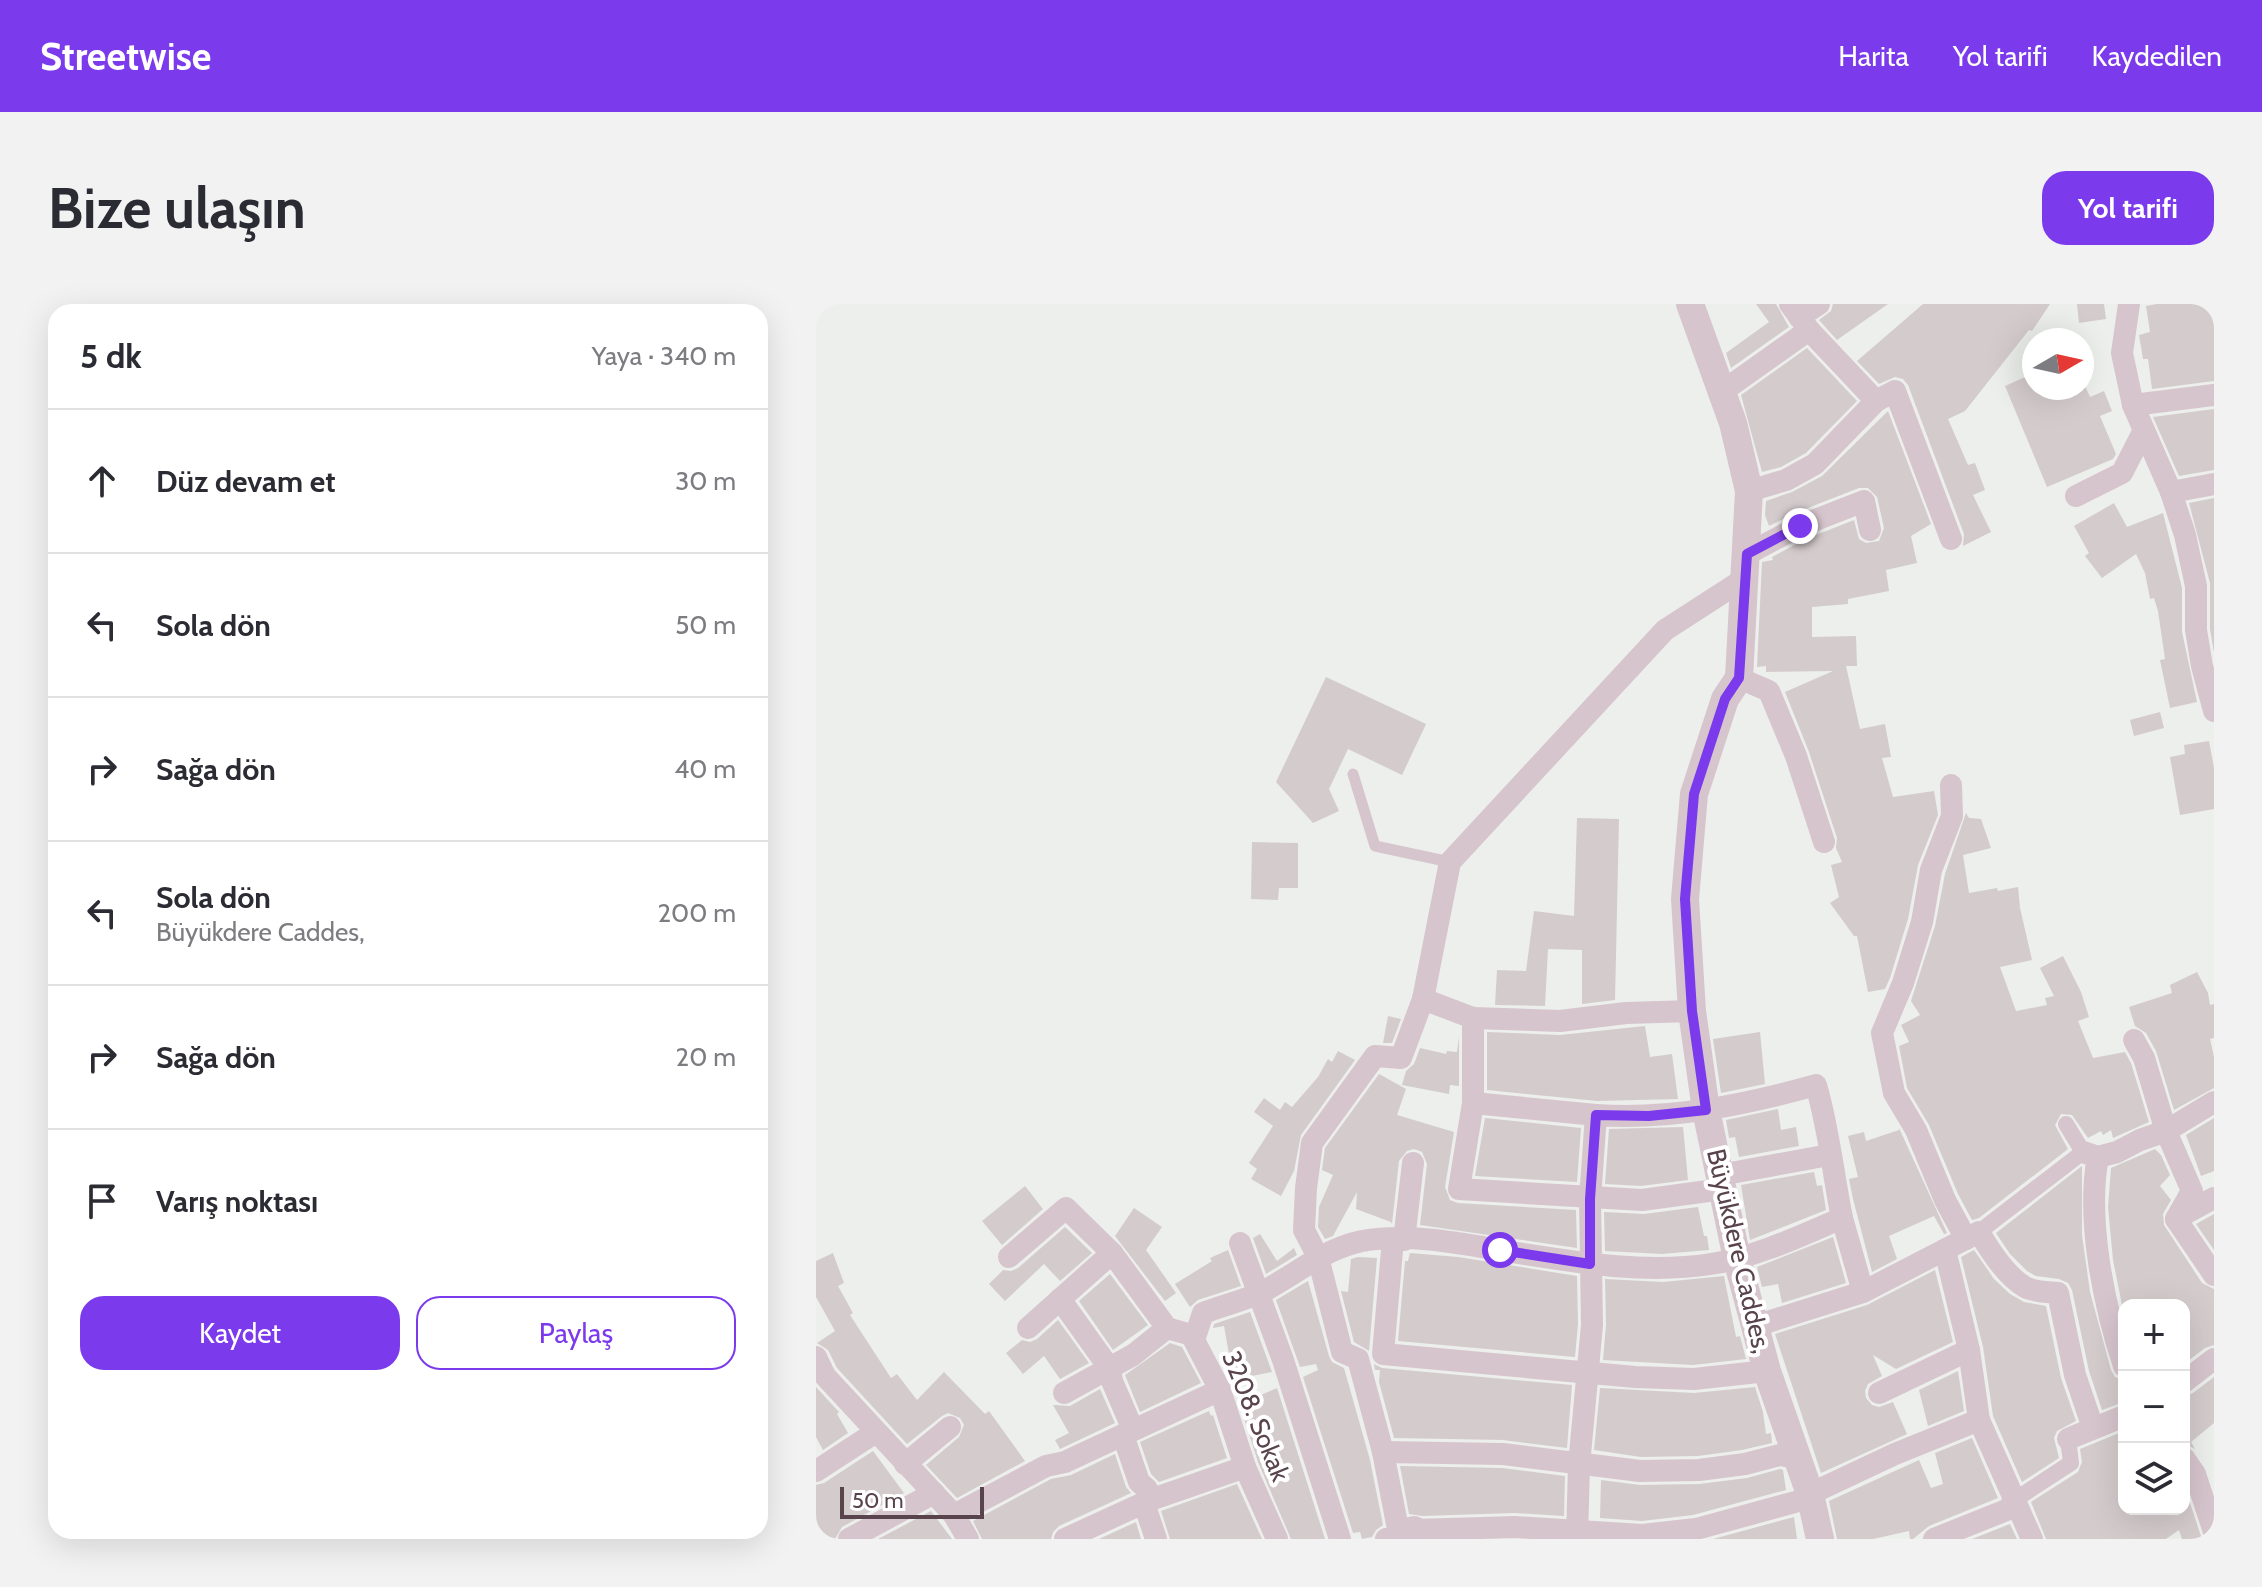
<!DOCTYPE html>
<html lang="tr">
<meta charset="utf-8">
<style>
body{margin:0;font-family:Cabin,sans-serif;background:#f2f2f3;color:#2b2b33}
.controls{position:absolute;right:24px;bottom:24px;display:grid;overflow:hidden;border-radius:16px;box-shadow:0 8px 32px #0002}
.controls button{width:72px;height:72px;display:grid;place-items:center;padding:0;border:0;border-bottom:2px solid #e1e1e2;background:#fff;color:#2b2b33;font:40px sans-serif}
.compass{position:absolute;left:1206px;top:24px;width:72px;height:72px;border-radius:50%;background:#fff;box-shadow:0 8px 32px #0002;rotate:81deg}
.scale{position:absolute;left:24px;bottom:20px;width:144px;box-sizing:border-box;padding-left:8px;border:4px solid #59444d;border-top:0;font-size:22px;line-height:28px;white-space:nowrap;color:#59444d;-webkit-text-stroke:6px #fff;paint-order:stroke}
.stop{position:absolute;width:24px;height:24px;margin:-18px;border:6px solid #7c3aed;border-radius:50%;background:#fff}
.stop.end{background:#7c3aed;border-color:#fff;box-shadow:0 2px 8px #0008}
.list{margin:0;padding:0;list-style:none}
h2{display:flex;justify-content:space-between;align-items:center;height:104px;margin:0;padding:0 32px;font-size:34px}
h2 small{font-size:26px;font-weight:400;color:#7c7c81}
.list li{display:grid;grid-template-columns:52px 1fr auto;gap:24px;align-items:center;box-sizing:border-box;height:144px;padding:0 32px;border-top:2px solid #e1e1e2}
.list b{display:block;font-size:30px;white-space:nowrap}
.list p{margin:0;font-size:26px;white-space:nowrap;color:#7c7c81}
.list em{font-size:26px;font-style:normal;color:#7c7c81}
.actions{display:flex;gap:16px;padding:24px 32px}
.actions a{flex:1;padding:18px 0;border:2px solid #7c3aed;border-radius:24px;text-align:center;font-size:28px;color:#7c3aed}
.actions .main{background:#7c3aed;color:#fff}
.icon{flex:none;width:44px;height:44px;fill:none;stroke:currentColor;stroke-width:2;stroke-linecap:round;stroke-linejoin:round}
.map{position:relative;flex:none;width:1398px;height:1235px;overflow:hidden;border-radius:24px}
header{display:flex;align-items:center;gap:48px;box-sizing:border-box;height:112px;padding:0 40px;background:#7c3aed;color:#fff}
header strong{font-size:38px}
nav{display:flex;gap:44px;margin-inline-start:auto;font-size:28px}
.intro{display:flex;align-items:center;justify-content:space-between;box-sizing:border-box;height:192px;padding:0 48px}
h1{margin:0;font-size:56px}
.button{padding:20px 36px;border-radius:24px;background:#7c3aed;color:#fff;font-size:28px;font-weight:700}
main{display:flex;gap:48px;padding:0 48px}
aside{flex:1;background:#fff;border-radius:24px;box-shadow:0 8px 32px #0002}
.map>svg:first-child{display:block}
</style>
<header>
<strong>Streetwise</strong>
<nav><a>Harita</a><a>Yol tarifi</a><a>Kaydedilen</a></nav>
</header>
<div class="intro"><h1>Bize ulaşın</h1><a class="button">Yol tarifi</a></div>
<main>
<aside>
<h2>5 dk<small>Yaya · 340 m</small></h2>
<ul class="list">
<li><svg class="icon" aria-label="ahead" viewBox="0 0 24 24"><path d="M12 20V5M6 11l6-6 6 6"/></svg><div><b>Düz devam et</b></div><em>30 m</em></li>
<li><svg class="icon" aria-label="left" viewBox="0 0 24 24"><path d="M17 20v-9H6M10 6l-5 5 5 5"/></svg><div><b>Sola dön</b></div><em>50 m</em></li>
<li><svg class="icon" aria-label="right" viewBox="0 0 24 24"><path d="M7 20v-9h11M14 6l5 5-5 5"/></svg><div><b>Sağa dön</b></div><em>40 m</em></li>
<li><svg class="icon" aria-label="left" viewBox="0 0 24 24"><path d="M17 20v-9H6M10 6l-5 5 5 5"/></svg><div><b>Sola dön</b><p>Büyükdere Caddes,</p></div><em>200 m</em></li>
<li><svg class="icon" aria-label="right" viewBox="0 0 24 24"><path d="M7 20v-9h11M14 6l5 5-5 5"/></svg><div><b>Sağa dön</b></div><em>20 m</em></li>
<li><svg class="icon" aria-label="arrive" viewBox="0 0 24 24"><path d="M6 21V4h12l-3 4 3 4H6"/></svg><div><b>Varış noktası</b></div></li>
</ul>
<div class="actions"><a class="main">Kaydet</a><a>Paylaş</a></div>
</aside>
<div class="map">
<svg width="1398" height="1235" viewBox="0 0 1398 1235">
<rect width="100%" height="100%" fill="#ecefec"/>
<g fill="#d4cbcd">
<path d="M940,0H960L973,23L915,64L910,49L953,18Z"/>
<path d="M1017,0H1072L1021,36L1003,16L1015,7Z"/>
<path d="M1107,0H1234L1216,27L1213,26L1149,107L1132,115L1152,161L1159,159L1169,186L1157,191L1175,228L1147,242L1148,230L1092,81L1087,75L1079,73L1063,80L1041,57Z"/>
<path d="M1261,0H1288L1290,15L1263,19Z"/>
<path d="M1341,0H1398V77L1336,85L1332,55H1327L1323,31L1334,28L1330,2Z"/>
<path d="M991,44L1041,97L990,149L965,163L946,168L925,91Z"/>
<path d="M1218,69V84H1270L1274,93L1288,87L1296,107L1284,112L1300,150L1297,155L1231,183L1189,82Z"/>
<path d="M1398,105V166L1363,172L1337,113Z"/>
<path d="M1072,107L1115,220L1095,232L1101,259L1070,266L1073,287L1032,295V300L996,303V333L1040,332L1041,362H1030L1044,425L1069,420L1075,453L1066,454L1077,493L1118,487L1122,511L1102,561L1092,615L1074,674L1069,685L1052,688L1041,632H1038L1014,599L1023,593L1015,561L1026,558L1020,544L1021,534L993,448L969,388L1017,367L950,368V362L941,363L946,258L957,256L956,253L990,235L1038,216L1043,235L1050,239L1063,237L1068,224L1061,193L1052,184H1043L979,209L953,222L949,211L950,197L976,188L1006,172Z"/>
<path d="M1398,194V349L1394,325V279L1373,199Z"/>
<path d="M1298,199L1311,223L1347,209L1366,284V328L1381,398L1354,404L1344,356L1349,355L1342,307L1338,294L1334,295L1329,269L1320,250L1286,274L1269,252L1273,249L1258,222Z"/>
<path d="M510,373L610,420L586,471L532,445L513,485L523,507L497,519L460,478Z"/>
<path d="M1344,408L1348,424L1318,432L1314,416Z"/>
<path d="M1393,437L1398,464V505L1364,511L1354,453L1369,450L1368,441Z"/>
<path d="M1150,509L1153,514L1165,515L1175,544L1147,551L1153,589L1181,584L1182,587L1202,583L1204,604L1216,656L1184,663L1200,707L1231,701L1229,694L1238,692L1224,664L1247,652L1265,688L1273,713L1262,717L1277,754L1309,748L1315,759L1333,818L1297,834L1295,826L1287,831L1285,827L1272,834L1256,811L1245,810L1239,821L1252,845L1163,914L1156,916L1142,890L1113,821L1091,784L1083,742L1093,738L1085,721L1104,711L1095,697L1119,622L1129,570Z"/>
<path d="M761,514L803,515L799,696L766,700V646L732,645L729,702L679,701L681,666L710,667L718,607L758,612Z"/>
<path d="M436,538L482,539V584H463L462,596L435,595Z"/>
<path d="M1381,668L1392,689L1394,701L1398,700V734L1394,735L1398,753V784L1358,806L1340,747L1330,729L1319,722L1313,703L1356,689L1354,681Z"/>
<path d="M572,712L585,715L576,739H567Z"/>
<path d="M829,722L834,753L856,750L862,795L781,797L671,786V728L744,731Z"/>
<path d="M944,728L949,780L905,789L897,735Z"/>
<path d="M643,733V782L634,781L633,790L586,781L590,767L598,760L604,744L630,750L631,747L641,748Z"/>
<path d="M522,747L539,756L485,831L478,867L465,892L435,875L441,865L433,859L457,822L438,808L448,794L464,806L469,798L476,803L502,773L512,755L516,758Z"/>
<path d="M563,770L590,785L581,811L638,828L629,883L634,896L642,899L760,906L761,944L604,921L611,860L606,848L598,845L591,847L583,857L576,920L575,918L540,905L541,888L517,932L509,935L502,923L503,903L517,871L506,866L509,844Z"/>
<path d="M962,805L965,826L980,823L983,842L923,853L919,833L913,834L910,816Z"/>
<path d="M669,814L765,824L761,878L659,872Z"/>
<path d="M1398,814V867L1385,872L1370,831Z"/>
<path d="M867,823L872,876L825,882L789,880L793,825Z"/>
<path d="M1083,824L1131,929L1128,930L1118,912L1073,932L1081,955L1056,968L1037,895L1033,875L1042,873L1032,832L1048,828L1050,837L1083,826Z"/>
<path d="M1339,845L1345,851L1354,871L1344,882L1355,896L1347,910L1348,921L1386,979L1398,985V1041L1389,1044L1368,1060V1001H1306L1297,956L1292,903L1295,864Z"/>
<path d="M1266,862V931L1274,988L1295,1066L1299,1073L1308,1076V1098L1286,1106L1273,1067L1256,986L1252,979L1243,975L1220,972L1211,967L1194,950L1180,929Z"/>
<path d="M998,868L1001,882L1006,881L1010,906L934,936L925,881Z"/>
<path d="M209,882L227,905L186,941L166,917Z"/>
<path d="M882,903L888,932H891L893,946L846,950L789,947L788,908L828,910Z"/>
<path d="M318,904L346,923L330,946L360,989L349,997L299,932Z"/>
<path d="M1398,910V946L1380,920Z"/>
<path d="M249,923L276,949L244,977L228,960L189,997L173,980L187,966L195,967L202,964Z"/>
<path d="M444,930L461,957L478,944L481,951L450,970L437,934Z"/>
<path d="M1017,933L1030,979L966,999L962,980L946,983L941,963Z"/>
<path d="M412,946L425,982L382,996L374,1003L359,980L396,957L394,954Z"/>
<path d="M1158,946L1178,975L1194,990L1208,998L1230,1002L1245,1074L1260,1117L1241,1127L1238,1134L1243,1154L1206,1178L1177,1112L1167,1043L1145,953Z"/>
<path d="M17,949L28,979L22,982L37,1009L34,1011L75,1074L81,1070L101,1096L128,1068L169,1110L173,1107L209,1157L141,1194L110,1161L143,1133L148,1121L144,1114L132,1109L126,1112L91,1140L21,1064L12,1046L1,1039L19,1027L0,993V957Z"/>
<path d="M594,949L642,953L761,972L762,1020L759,1053L582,1037L589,957H592Z"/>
<path d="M542,953L561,954L553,1047L538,1038L525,987L532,988L535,955Z"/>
<path d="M1119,966L1137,1038L1080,1065L1057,1051L1066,1072L1052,1080L1049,1087L1050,1094L1056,1101L1063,1103L1077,1098L1091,1130L1005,1169L959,1030L1051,1001Z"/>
<path d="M294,970L332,1021L297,1046L263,997Z"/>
<path d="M908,972L920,1033L924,1032L930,1055L877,1061L787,1056L790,1021L789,975L847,978Z"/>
<path d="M492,977L513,1052L516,1058L528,1064L554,1156L567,1221L560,1226L556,1233L546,1235L544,1228L537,1229L487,1073L502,1066L500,1060L484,1063L460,996Z"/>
<path d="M434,1008L456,1068L415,1076L410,1057L414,1056L408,1022L397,1024L398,1020Z"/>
<path d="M242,1016L273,1059L244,1075L228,1052L207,1070L190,1049L206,1036L214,1038L221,1035Z"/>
<path d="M354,1039L366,1043L385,1079L324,1108L309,1071Z"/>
<path d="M558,1060L566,1064L756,1081L751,1144L687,1136L578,1134L563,1078L564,1066H559Z"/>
<path d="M1142,1067L1148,1107L1112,1122L1103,1086Z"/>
<path d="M1398,1073V1119L1375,1138L1379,1145L1368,1140V1092L1377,1089Z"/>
<path d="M0,1083L23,1108L21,1110L32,1129L7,1146L0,1133Z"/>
<path d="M939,1083L947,1108L950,1130L955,1129L956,1139L926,1146L882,1152L825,1153L778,1146L784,1084L878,1089Z"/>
<path d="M461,1084L509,1235H475L442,1158L425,1105L427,1104L426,1099Z"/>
<path d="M284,1085L299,1119L244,1145L239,1136L253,1129L237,1101L254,1102Z"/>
<path d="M393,1107L395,1112L397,1111L411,1154L343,1178L335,1170L324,1138Z"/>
<path d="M1308,1127V1205H1368V1181L1386,1235H1366L1363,1226L1350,1235H1230L1215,1198L1262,1168L1266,1158L1264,1145Z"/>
<path d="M1156,1134L1182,1194L1113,1222L1097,1235H1094L1093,1227L1057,1235H1021L1013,1197L1103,1156L1115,1184L1127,1180L1119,1149Z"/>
<path d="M57,1147L88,1189L26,1223L19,1235H0V1181L8,1179Z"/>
<path d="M299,1150L310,1183L315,1189L243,1222L237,1228L235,1235H166L157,1217L235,1175L255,1171Z"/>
<path d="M584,1162L686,1164L749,1172L748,1212L699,1209L606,1212L593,1210Z"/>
<path d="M964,1165L967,1166L970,1186L877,1211L826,1217L784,1214L785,1176L824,1181L883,1180L931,1174Z"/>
<path d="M421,1180L446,1235H354L345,1207Z"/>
<path d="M115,1207L136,1235H62Z"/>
<path d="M978,1213L981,1235H897Z"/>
<path d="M320,1218L325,1235H283Z"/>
<path d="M1194,1220L1201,1235H1156Z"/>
</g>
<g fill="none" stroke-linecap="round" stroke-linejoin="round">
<path stroke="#d7c5cd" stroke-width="11" d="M537,470L559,542L634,558"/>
<g stroke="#d7c5cd" stroke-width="16">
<path d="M1163,928L1267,848L1250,820"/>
<path d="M1197,1197L1255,1159L1252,1135"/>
</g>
<g stroke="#d7c5cd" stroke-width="22">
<path d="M1313,0L1306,49L1317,101L1355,188L1369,231L1380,282V326L1386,362L1398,407"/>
<path d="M983,13L1003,0"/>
<path d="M907,87L993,26"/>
<path d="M1060,97L1079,87L1135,235"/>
<path d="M1317,101L1398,91"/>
<path d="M933,187L970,176L999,160L1060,97L993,26L974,0"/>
<path d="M1355,188L1398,180"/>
<path d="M1260,192L1306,169L1327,128"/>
<path d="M931,250L984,222L1048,197L1054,226"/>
<path d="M923,374L953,387L980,452L1008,538"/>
<path d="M1135,481L1136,512L1115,566L1106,618L1087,679L1066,729L1078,789L1100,826L1129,896L1150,935"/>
<path d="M607,695L657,714L744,717L810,709L876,707"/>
<path d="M657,714V799"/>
<path d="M1318,736L1328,754L1350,827L1376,887L1360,915"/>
<path d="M780,811L657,799L643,885L826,896L907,885"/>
<path d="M1267,848L1282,853L1301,848L1324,836L1350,827L1398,798"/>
<path d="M1282,853C1270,915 1288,1002 1308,1062"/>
<path d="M904,871L1013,851"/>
<path d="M1361,914L1398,894"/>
<path d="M1360,915L1398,971"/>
<path d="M577,935L567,1050L819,1073L878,1075L951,1067"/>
<path d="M588,936L597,859"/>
<path d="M424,939L467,1056L524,1235"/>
<path d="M1129,946L1153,1046L1163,1116L1216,1235"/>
<path d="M193,953L250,904L296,949"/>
<path d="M244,995L294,1065L296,1077L317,1126"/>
<path d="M939,1022L1047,988L1163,928C1174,947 1190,972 1209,983C1218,988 1232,988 1242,989L1259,1071L1277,1124"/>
<path d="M212,1024L296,949L351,1024L379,1032"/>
<path d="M0,1053L9,1072L138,1211L152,1235"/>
<path d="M1368,1078L1398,1055"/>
<path d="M248,1089L317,1051L351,1024"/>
<path d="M1063,1089L1153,1046"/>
<path d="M307,1131L323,1178L331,1185L334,1196"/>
<path d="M1252,1135L1308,1112"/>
<path d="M567,1148L687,1150L824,1167L883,1166L929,1160L964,1151L980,1154"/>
<path d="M1368,1154L1379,1170L1398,1228"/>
<path d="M89,1160L134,1123"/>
<path d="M0,1167L60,1128"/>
<path d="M328,1199L340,1235"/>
<path d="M138,1211L230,1162L249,1158L281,1143L404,1086"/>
<path d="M33,1235L118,1189"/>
<path d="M249,1235L334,1196L429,1163"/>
<path d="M461,1235L429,1163L404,1086L378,1036L387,1009C405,1002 426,997 444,989C478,972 507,945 546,937C598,928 651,941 702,949C765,959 831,970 895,960C940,953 984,932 1026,914L1047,988"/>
<path d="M570,1235L583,1230L567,1148L542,1055L526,1048L502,953L488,926L490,884L496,839L559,752L585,754L607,695L634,558L849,326L928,275"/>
<path d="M599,1235L598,1226L699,1223L826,1231L880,1225L983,1197L994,1190L1079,1150L1163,1116"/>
<path d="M761,1235L763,1161L776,1021L774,895L780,811C855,816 928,801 1000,781C1013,825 1017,870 1026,914"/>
<path d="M1118,1235L1193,1205L1197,1197"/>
</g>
<g stroke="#d7c5cd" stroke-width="28">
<path d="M874,0L917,119L933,187L923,374L909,395L878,490L869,595L876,707L890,806L921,955L951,1067L994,1190L1004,1235"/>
<path d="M583,1230L598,1226"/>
</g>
</g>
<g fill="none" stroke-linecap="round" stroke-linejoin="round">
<path stroke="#7c3aed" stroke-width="10" d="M684,946L774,960V895L780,811L833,812L890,806L876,707L869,595L878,490L909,395L923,374L931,250L984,222"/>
</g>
<g text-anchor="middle" stroke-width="8" stroke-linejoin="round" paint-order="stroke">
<g font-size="26" fill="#59444d" stroke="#fff">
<text transform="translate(923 947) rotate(77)" y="9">Büyükdere Caddes,</text>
<text transform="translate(440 1112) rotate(68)" y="9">3208. Sokak</text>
</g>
</g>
</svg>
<div class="controls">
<button>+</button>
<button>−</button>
<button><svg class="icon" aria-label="layers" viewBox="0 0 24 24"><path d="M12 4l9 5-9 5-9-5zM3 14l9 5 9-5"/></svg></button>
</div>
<svg class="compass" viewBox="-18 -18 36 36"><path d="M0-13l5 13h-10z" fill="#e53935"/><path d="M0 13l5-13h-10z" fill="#7c7c81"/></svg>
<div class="scale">50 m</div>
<div class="stop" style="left:684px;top:946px"></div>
<div class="stop end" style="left:984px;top:222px"></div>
</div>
</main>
